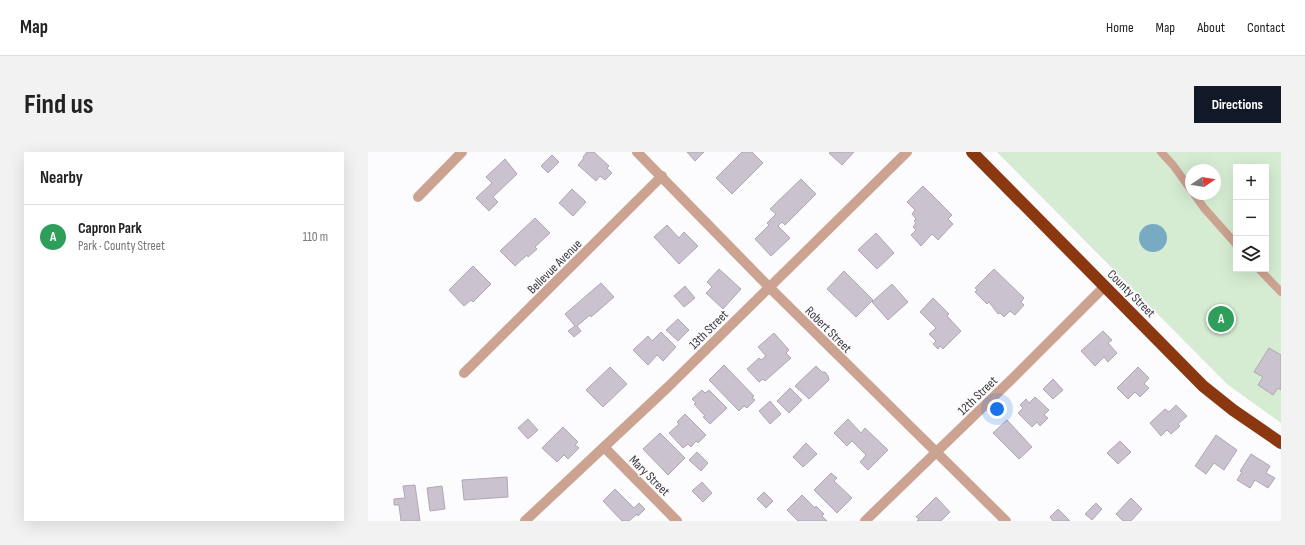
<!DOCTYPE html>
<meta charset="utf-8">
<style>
body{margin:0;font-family:"Sofia Sans Condensed",sans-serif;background:#f2f2f2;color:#222}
.controls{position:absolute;right:12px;top:12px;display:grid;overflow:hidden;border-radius:0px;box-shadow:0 4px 16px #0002}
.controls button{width:36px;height:36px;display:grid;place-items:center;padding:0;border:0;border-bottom:1px solid #e0e0e0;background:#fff;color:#222;font:20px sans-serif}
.compass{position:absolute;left:817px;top:12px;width:36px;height:36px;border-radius:50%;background:#fff;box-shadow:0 4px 16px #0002;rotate:78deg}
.you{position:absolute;left:629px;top:257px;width:14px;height:14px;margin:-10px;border:3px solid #fff;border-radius:50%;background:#1a73e8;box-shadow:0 0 0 6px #1a73e833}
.badge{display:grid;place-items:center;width:26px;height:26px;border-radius:50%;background:#111827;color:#fff;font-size:13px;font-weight:700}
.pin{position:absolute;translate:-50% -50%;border:2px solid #fff;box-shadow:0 1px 4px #0006}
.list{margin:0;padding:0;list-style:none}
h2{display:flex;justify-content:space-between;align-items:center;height:52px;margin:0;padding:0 16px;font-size:17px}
h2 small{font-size:13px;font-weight:400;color:#767676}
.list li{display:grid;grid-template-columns:26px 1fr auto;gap:12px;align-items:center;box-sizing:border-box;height:64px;padding:0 16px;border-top:1px solid #e0e0e0}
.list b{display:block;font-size:15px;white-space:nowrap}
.list p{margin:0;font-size:13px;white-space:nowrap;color:#767676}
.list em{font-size:13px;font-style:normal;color:#767676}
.icon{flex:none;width:22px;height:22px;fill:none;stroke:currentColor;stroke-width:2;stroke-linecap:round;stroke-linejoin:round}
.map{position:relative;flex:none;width:913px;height:369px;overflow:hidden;border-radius:0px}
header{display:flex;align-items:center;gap:24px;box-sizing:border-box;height:56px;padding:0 20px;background:#fff;border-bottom:1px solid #e0e0e0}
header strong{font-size:19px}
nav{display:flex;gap:22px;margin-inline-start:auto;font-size:14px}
.intro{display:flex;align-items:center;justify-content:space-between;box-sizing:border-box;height:96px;padding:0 24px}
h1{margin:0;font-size:28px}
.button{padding:10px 18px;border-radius:0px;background:#111827;color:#fff;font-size:14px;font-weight:700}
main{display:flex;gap:24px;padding:0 24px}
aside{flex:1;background:#fff;border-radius:0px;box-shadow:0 4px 16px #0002}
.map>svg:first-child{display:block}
</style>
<header>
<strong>Map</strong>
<nav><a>Home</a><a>Map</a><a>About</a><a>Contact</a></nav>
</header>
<div class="intro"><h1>Find us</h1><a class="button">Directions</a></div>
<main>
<aside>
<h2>Nearby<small></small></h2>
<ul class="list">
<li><span class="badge" style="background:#2e9e5b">A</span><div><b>Capron Park</b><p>Park · County Street</p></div><em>110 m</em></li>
</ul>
</aside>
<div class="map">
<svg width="913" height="369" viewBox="0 0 913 369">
<rect width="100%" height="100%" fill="#fcfbfd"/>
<path fill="#d5ecd2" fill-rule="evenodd" d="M629,0H913V271L860,233ZM868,15H898V117H868ZM823,18H847V42H823Z"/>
<circle fill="#78aac2" cx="785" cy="86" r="14"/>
<g fill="#cac3cf" stroke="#afa7b3">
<path d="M219,0H226L241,14L239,16L244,21L237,28L232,24L228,29L210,13L216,6L215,5Z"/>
<path d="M319,0H336L327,9Z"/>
<path d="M374,0H384L395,11L364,42L348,26Z"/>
<path d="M462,0H486L474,13L461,1Z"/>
<path d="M184,3L191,10L180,21L173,14Z"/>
<path d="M137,7L149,22L125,45L130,50L121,59L108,46L124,31L118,25Z"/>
<path d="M433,27L448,42L417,73L414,70L410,74L422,86L403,104L387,87L401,73L399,71L408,62L402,57Z"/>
<path d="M555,34L584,63L580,67L585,72L570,88L564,82L553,94L543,83L548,78L545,75L548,71L546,69L548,67L544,62L547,58L539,50Z"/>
<path d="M204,37L218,50L205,64L191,51Z"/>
<path d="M167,66L182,81L167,95L169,97L160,105L159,103L147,114L132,99Z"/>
<path d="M299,73L311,86L316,80L330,94L311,112L286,85Z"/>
<path d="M508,81L526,101L509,117L490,98Z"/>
<path d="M105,114L123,132L105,150L103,148L96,154L81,138Z"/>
<path d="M351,117L373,137L355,157L338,141L344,135L339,130Z"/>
<path d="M626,117L656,146L653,150L656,153L647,163L642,159L636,165L632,161L630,162L621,150L619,152L607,140L609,138L607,136Z"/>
<path d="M476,119L505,148L488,165L459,137Z"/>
<path d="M233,131L246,145L223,165L222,163L209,174L213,179L206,185L200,179L207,174L197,162Z"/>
<path d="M524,132L540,150L520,168L504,150Z"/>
<path d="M317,134L327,146L316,155L306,144Z"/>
<path d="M565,146L581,162L579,164L593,179L575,197L572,194L570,197L565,192L568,189L561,182L568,176L552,160Z"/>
<path d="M310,167L321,178L310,189L298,178Z"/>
<path d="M735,179L744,188L740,191L749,201L740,210L736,205L727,214L713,199Z"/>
<path d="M293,180L308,195L295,209L289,203L280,213L265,198L280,184L284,189Z"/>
<path d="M406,181L421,198L418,201L423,206L397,229L395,227L391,230L379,217L391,206L393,208L398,204L390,195Z"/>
<path d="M901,196L913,203V238L910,236L905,243L890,233L895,225L886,220Z"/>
<path d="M356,213L386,244L384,246L387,248L379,256L376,254L371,259L341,228Z"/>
<path d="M448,214L454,220H457L460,224L461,228L441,247L427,234Z"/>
<path d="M242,215L259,232L235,255L218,238Z"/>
<path d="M770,215L781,226L776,232L781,236L772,245L767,240L760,247L749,236Z"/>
<path d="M685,227L695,238L685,247L675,237Z"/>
<path d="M422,236L434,248L421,261L409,249Z"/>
<path d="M334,238L337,241L341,238L359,256L342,272L335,265L337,264L326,252L328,251L324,247Z"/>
<path d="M667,245L681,258L676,263L680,266L672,274L669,270L664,275L650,261L655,256L652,253L658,247L661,251Z"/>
<path d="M402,249L413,262L402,272L391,259Z"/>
<path d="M808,253L819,264L810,272L812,274L803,282L799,278L793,284L782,271L797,257L801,260Z"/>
<path d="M317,262L338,283L330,291L328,289L323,295L320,292L315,296L301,281L311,272L309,270Z"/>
<path d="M160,267L170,278L160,287L150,276Z"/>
<path d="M480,267L493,281L497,276L520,298L500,318L492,310L498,303L484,289L479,294L466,281Z"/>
<path d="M639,268L664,295L651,307L625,281Z"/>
<path d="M195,275L210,290L207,293L211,296L200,307L196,303L189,310L174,296Z"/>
<path d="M292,281L317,306L300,323L275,297Z"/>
<path d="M848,283L869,298L856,318L846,311L838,322L827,314Z"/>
<path d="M752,289L763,300L750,312L739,301Z"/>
<path d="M438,291L449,302L435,315L425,305Z"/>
<path d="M329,300L340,311L333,319L321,308Z"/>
<path d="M883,302L902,314L898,321L907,326L900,336L887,328L882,336L869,328L874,320L872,319Z"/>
<path d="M463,321L469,326L466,329L484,346L469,361L446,338Z"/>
<path d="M139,325L140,345L96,348L94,328Z"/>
<path d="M334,330L344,341L335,350L324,339Z"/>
<path d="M47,333L52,369H33L31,353H26V347L37,346L35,334Z"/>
<path d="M74,334L77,357L62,359L59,336Z"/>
<path d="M247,337L266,356L271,351L277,357L270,364L269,362L261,369H254L235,349Z"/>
<path d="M396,340L405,349L398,356L389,347Z"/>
<path d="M434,343L447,356L448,354L456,362L454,364L459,369H430L419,358Z"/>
<path d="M568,345L582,360L573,369H549L551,367L548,365Z"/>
<path d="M763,346L774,357L763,369H755L748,362Z"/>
<path d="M728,351L734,357L724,368L717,362Z"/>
<path d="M690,357L702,369H685L682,365Z"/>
</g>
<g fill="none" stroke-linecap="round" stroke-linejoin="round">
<g stroke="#cca291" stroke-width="8">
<path d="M793,0L805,13L823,38"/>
<path d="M826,42L836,56L868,92"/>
<path d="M891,117L913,140"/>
</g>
<g stroke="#cca291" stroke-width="10">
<path d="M269,0L401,135L638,369"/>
<path d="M50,45L94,0"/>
<path d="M96,221L294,24"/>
<path d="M236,295L309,369"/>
<path d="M157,369L300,235L539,0"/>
<path d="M497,369L645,226L737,134"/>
</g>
<path stroke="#8b3810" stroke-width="12" d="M604,0L835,234L865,258L913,291"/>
</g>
<g text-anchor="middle" stroke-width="3" stroke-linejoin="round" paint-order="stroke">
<g font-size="13" fill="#39363b" stroke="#fcfbfd">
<text transform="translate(186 114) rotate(-45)" y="5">Bellevue Avenue</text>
<text transform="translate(764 141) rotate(45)" y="5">County Street</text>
<text transform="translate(340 177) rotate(-45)" y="5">13th Street</text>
<text transform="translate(461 177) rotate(45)" y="5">Robert Street</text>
<text transform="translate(609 243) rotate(-44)" y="5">12th Street</text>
<text transform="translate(282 323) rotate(45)" y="5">Mary Street</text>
</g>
</g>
</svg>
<div class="controls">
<button>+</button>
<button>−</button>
<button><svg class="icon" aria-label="layers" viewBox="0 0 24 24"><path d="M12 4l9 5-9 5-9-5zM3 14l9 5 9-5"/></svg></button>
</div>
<svg class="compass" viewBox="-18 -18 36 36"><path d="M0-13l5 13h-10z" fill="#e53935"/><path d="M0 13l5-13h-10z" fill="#767676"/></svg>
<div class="you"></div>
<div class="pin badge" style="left:853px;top:167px;background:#2e9e5b">A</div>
</div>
</main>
